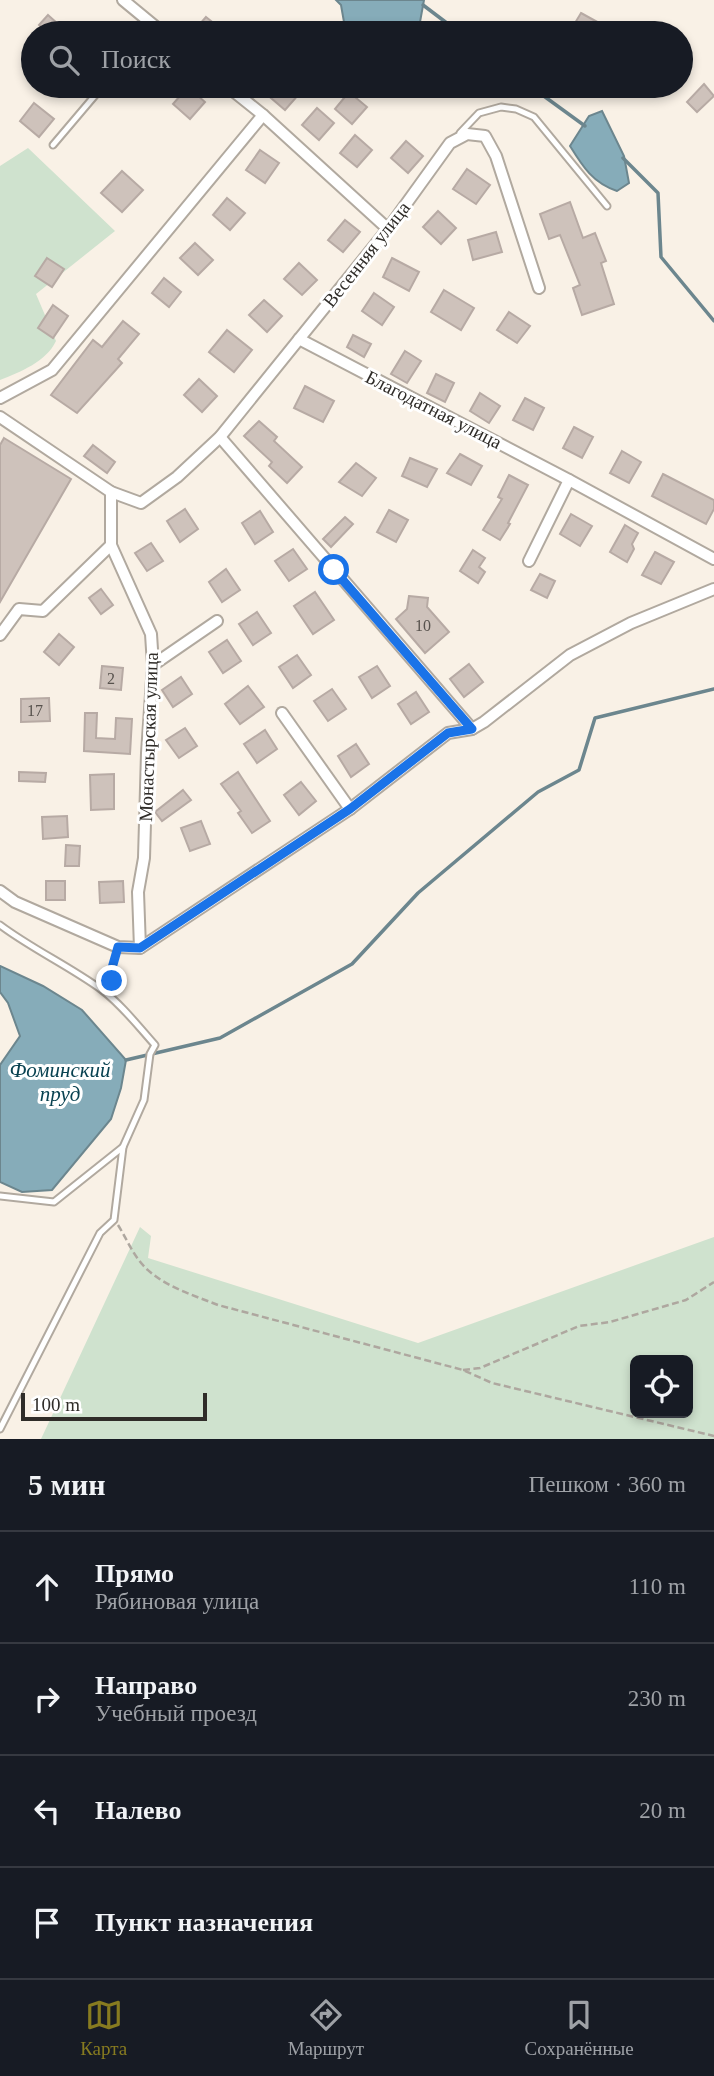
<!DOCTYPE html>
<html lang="ru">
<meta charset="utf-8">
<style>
body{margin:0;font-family:Georgia,serif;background:#20242c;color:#f1f3f6}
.controls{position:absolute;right:21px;bottom:21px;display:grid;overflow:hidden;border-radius:10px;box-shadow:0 4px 10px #0003}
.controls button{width:63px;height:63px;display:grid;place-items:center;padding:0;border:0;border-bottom:2px solid #363941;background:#171b24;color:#f1f3f6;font:35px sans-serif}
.scale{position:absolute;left:21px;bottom:18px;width:186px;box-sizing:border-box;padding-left:7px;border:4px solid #2f2c28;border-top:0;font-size:19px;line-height:24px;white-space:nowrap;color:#2f2c28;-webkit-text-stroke:5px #fff;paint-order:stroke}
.stop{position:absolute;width:21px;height:21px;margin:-16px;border:5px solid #1a73e8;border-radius:50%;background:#fff}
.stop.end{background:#1a73e8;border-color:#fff;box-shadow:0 2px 7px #0008}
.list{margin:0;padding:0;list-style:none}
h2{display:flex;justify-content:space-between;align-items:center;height:91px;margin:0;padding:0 28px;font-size:30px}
h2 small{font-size:23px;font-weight:400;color:#9ea1a6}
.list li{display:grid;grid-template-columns:46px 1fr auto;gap:21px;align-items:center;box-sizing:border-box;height:112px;padding:0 28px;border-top:2px solid #363941}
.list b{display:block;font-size:26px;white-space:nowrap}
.list p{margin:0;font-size:23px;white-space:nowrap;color:#9ea1a6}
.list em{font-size:23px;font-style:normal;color:#9ea1a6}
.icon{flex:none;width:38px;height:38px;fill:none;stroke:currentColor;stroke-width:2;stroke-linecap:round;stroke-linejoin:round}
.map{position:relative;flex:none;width:714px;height:1439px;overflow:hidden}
.search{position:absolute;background:#171b24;box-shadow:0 4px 10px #0003;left:21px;right:21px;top:21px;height:77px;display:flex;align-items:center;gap:18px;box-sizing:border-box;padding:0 24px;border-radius:38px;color:#9ea1a6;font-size:26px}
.sheet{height:539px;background:#171b24}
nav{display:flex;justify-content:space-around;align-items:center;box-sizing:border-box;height:98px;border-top:2px solid #363941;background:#171b24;font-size:19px;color:#9ea1a6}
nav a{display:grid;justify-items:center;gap:4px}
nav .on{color:#877b20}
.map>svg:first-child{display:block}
</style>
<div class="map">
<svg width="714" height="1439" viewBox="0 0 714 1439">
<rect width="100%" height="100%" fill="#f9f1e6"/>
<g fill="#cfe2ce" fill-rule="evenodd">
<path d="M28,148L115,231L36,294L56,341C46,362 20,372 0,380V166Z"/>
<path d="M140,1227L151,1236L148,1258L418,1343L714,1237V1439H41ZM635,1360H688V1413H635Z"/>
</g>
<g fill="#86acb9" stroke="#6c868e" stroke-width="2">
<path d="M336,0H424L418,33H354L344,22L341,5Z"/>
<path d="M602,111L624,156L629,183L617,191C593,183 583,167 570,146L589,116Z"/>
<path d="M0,966L43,986L82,1010L126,1060L121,1088L111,1119L52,1190L22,1192L0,1182V1065L20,1036L8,1003L0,992Z"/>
</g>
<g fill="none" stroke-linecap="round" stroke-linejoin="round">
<g stroke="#6c868e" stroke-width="3.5">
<path d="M423,5L460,33"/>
<path d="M530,86L585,126"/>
<path d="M623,158L658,193L661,257L714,321"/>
<path d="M126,1060L220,1038L352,964L418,893L538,792L579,770L595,718L714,689"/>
</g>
</g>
<g fill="#cec2bb" stroke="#b7aaa4" stroke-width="2">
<path d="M581,13L601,24L596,33H582L572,28Z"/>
<path d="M48,15L68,33H48L39,25Z"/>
<path d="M206,17L226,33H192Z"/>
<path d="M704,84L714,96L697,112L687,102Z"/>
<path d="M257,86H291L300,93L285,110Z"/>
<path d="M188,87L205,102L190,119L173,104Z"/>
<path d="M349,92L367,107L352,124L335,109Z"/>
<path d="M34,103L54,119L39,137L20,121Z"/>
<path d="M317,108L334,123L319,140L302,125Z"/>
<path d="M355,135L372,150L357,167L340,153Z"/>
<path d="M406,141L423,156L408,173L391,158Z"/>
<path d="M260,150L279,163L265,183L246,170Z"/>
<path d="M467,169L490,185L476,204L453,189Z"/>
<path d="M122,171L143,190L122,212L101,193Z"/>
<path d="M227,198L245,213L230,230L213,215Z"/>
<path d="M570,202L583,238L595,233L606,261L601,263L614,304L582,315L573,288L580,285L560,235L549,239L540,214Z"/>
<path d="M438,211L456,228L441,244L423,227Z"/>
<path d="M345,220L360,232L343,252L328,240Z"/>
<path d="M496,232L502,252L473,260L468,240Z"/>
<path d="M195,243L213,260L198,275L180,258Z"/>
<path d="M47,258L64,269L52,287L35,276Z"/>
<path d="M392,258L419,272L409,291L383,277Z"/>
<path d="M299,263L317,280L302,295L284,279Z"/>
<path d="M164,278L181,292L169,307L152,293Z"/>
<path d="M444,290L474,308L461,330L431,312Z"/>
<path d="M374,293L394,307L382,325L362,311Z"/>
<path d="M264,300L282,316L267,332L249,315Z"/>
<path d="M53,305L68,316L53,338L38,328Z"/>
<path d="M509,312L530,326L517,343L497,330Z"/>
<path d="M123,321L139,334L118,359L122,363L77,413L51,395L93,340L102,347Z"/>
<path d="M227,330L252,350L234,372L209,352Z"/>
<path d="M353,335L371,344L364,357L347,347Z"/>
<path d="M405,351L421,361L407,383L391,374Z"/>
<path d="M436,374L454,383L445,402L427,393Z"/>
<path d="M199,379L217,396L202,412L184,395Z"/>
<path d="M305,386L334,401L323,422L294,408Z"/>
<path d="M480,393L500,406L489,423L470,411Z"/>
<path d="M525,398L544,408L533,430L513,420Z"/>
<path d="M259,421L277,437L274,441L302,467L287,483L269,466L272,462L244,436Z"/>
<path d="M574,427L593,437L582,458L563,448Z"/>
<path d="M4,438L71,479L0,602V445Z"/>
<path d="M93,445L115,462L107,473L84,456Z"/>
<path d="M622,451L641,462L629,483L610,473Z"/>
<path d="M460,454L482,466L471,485L447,473Z"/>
<path d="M410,458L437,469L427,487L402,476Z"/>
<path d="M356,463L376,478L362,496L339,482Z"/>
<path d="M663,474L714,500V509L706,524L652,496Z"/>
<path d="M509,475L528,485L508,523L510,524L500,540L483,530L502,499L498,497Z"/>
<path d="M185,509L198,529L180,542L167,521Z"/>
<path d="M389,510L408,520L396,542L377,532Z"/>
<path d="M260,511L273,532L255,544L242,523Z"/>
<path d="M571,514L592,526L580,546L560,534Z"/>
<path d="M345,517L353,524L331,547L323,539Z"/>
<path d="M625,525L638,533L632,544L634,549L627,562L610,552Z"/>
<path d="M151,543L163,561L147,571L135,553Z"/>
<path d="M293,549L307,569L289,581L275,561Z"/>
<path d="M473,550L485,558L479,567L485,572L478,583L460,571Z"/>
<path d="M655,552L674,562L661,584L642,575Z"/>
<path d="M226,569L240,590L222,602L209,582Z"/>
<path d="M540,574L555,581L547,598L531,590Z"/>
<path d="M101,589L113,605L101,614L89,598Z"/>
<path d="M315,592L334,620L313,634L294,606Z"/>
<path d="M409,596L428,598L427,607L449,632L425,653L396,619L407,609Z"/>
<path d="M257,612L271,633L253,645L239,624Z"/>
<path d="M59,634L74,647L59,665L44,652Z"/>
<path d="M227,640L241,661L223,673L209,652Z"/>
<path d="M297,655L311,675L293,688L279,667Z"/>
<path d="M469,664L483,682L464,697L450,679Z"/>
<path d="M102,666L123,668L121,690L100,688Z"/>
<path d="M377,666L390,686L372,698L359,677Z"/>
<path d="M181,677L192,694L173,707L162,690Z"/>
<path d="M248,686L264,707L240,724L225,704Z"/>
<path d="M332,689L346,709L328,721L314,701Z"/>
<path d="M416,692L429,712L411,724L398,704Z"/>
<path d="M49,698L50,721L21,722V699Z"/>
<path d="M85,713H97L96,738L115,739L116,718L132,719L130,754L84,751Z"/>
<path d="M185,728L197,746L179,758L166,740Z"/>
<path d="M265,730L277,749L257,763L244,744Z"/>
<path d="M356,744L369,764L351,777L338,756Z"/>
<path d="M19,772L46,773L45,782L19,781Z"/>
<path d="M238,772L270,821L252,833L238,813L241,811L221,784Z"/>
<path d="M114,774V809L91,810L90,775Z"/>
<path d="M301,782L316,801L299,815L284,795Z"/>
<path d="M183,790L191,800L162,821L155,812Z"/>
<path d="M67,816L68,837L43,839L42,817Z"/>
<path d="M201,821L210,844L190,851L181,828Z"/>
<path d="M66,845L80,846L79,866H65Z"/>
<rect x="46" y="881" width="19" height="19"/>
<path d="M123,881L124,902L100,903L99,882Z"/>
</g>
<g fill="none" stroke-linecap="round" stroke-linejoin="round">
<g stroke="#b1a99f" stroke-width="9">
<g id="service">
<path d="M460,133L479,113L501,107L516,109L534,117L607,206"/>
<path d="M53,145L103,86"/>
<path d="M0,925C32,949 69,966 102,990C122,1005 138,1026 155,1045L150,1054L144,1100L123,1147L114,1220L100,1233L0,1429"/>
<path d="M0,1196L54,1202L123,1147"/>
</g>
</g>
<g stroke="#b1a99f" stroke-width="14">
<g id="minor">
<path d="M123,0L163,33"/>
<path d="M227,86L263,115L388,229"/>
<path d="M299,339L569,480L714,559"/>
<path d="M0,398L52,370L263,115"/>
<path d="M0,417L111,492L141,503L177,477L220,437L388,229L450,143L467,134L485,136L496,156L539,288"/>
<path d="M220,437L472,729"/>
<path d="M111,492V545L151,634L153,665L147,753L144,858L138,892L140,948"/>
<path d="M529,561L569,480"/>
<path d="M0,635L19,609L43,611L111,545"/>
<path d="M153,665L217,621"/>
<path d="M282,713L350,809"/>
<path d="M0,891L15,902L118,947L140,948L350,809L448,733L472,729L484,722L570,655L631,623L714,589"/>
</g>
</g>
<g stroke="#aea79f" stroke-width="2.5" stroke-dasharray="7 3.5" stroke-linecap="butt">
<path d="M115,988L112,968L115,957"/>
<path d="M118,1225C125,1236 130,1248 138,1259C156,1284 190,1294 218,1305L463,1370L492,1383L714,1436"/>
<path d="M463,1370L480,1368L579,1326L610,1322L686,1300L714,1282"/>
</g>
<use href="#service" stroke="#fff" stroke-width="5"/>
<use href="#minor" stroke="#fff" stroke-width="10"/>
</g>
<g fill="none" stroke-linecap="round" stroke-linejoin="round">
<path stroke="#1a73e8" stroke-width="9" d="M112,981V968L118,947L140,948L350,809L448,733L472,729L334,570"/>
</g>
<g text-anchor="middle" stroke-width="6" stroke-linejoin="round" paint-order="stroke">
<g font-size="16" fill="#57524d">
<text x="423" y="631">10</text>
<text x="111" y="684">2</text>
<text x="35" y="716">17</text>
</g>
<g font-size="19" fill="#2f2c28" stroke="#fff">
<text transform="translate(366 254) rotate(-52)" y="7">Весенняя улица</text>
<text transform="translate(434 409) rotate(27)" y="7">Благодатная улица</text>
<text transform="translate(148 737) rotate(-88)" y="7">Монастырская улица</text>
</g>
<g font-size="21" font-style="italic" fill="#094251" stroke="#fff">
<text x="60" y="1077">Фоминский<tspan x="60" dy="24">пруд</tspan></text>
</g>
</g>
</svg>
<div class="controls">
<button><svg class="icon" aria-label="locate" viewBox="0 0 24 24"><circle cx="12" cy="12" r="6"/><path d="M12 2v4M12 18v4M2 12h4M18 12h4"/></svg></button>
</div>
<div class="scale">100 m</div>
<div class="stop" style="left:334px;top:570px"></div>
<div class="stop end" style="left:112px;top:981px"></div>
<div class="search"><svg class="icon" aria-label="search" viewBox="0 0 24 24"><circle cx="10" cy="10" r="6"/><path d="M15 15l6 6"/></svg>Поиск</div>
</div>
<section class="sheet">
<h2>5 мин<small>Пешком · 360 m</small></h2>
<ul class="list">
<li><svg class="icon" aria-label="ahead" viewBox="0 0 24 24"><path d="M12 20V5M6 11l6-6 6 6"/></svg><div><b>Прямо</b><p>Рябиновая улица</p></div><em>110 m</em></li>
<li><svg class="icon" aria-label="right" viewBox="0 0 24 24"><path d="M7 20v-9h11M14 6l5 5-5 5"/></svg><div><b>Направо</b><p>Учебный проезд</p></div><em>230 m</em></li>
<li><svg class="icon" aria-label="left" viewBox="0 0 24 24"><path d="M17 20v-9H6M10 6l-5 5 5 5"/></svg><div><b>Налево</b></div><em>20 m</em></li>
<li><svg class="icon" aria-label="arrive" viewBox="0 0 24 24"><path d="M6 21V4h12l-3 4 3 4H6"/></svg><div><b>Пункт назначения</b></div></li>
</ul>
</section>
<nav>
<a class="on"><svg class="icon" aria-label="map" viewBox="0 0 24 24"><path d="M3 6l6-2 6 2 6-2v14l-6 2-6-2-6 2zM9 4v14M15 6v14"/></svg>Карта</a>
<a><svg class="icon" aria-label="directions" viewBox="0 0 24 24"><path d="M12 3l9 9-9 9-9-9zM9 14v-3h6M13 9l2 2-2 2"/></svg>Маршрут</a>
<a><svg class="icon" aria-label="saved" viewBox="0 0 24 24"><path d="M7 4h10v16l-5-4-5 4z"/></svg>Сохранённые</a>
</nav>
